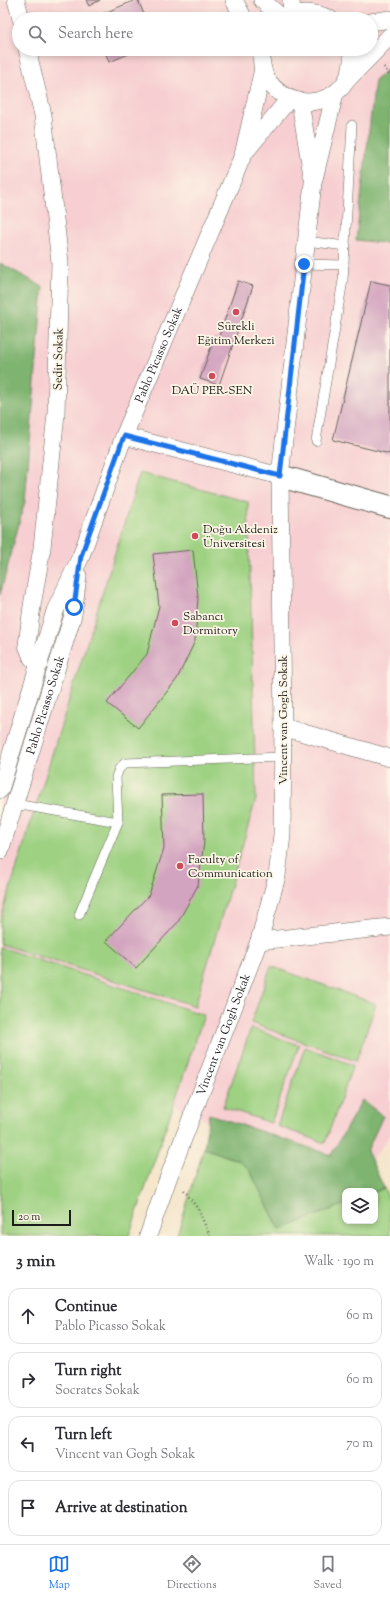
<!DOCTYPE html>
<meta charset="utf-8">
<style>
body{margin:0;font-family:"Sorts Mill Goudy",serif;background:#f7f7f7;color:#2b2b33}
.controls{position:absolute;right:12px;bottom:12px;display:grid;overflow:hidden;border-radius:8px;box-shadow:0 2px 6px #0003}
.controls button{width:36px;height:36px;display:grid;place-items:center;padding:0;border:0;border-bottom:1px solid #e1e1e2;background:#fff;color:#2b2b33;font:20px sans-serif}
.scale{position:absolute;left:12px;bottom:10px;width:59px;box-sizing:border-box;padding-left:4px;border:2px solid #1c1c1c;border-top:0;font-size:11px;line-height:14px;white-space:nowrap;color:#1c1c1c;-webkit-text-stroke:3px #fcf5e5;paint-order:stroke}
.stop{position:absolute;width:12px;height:12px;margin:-9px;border:3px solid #1a73e8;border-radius:50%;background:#fff}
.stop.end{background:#1a73e8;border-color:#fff;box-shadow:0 1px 4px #0008}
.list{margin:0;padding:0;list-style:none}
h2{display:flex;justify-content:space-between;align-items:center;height:52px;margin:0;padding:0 16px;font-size:17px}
h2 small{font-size:13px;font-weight:400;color:#7c7c81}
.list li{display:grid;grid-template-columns:26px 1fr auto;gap:12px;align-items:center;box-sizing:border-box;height:56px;margin:0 8px 8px;padding:0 8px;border:1px solid #e1e1e2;border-radius:12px}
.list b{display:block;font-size:15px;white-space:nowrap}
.list p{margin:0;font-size:13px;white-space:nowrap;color:#7c7c81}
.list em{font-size:13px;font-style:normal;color:#7c7c81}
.icon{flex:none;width:22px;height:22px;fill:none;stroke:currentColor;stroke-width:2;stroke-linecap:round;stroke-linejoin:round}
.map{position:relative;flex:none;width:390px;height:1236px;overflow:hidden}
.search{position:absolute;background:#fff;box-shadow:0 2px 6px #0003;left:12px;right:12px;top:12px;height:44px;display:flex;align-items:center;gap:10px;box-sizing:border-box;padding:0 14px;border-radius:22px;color:#7c7c81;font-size:15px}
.sheet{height:308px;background:#fff}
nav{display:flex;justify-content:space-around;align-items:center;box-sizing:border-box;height:56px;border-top:1px solid #e1e1e2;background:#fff;font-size:11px;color:#7c7c81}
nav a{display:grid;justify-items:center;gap:2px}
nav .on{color:#1a73e8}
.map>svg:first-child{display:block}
</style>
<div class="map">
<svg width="390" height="1236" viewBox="0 0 390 1236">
<rect width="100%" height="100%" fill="#fcf5e5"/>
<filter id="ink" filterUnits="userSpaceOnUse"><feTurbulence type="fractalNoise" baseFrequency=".025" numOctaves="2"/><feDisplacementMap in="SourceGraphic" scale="8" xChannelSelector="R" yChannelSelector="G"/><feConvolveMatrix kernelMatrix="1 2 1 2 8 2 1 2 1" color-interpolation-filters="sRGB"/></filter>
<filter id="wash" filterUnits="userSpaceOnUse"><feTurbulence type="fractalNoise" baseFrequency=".012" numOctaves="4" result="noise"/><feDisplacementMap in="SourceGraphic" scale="16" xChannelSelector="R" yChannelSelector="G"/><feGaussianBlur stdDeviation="0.9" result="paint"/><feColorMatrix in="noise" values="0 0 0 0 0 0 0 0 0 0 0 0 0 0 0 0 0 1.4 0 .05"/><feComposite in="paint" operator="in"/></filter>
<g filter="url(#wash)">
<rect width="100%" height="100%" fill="#f5e6cc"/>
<path fill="#f7cfd2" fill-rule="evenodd" d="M0,0H390V1135L351,1190L0,1022ZM19,19H371V49H19Z"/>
<g fill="#9ed182" stroke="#5d764f">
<path d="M140,473L248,502L256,799L195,1006L0,944V921Z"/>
<path d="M0,947L204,1015L129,1236H0Z"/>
<path d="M271,966L376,1004L356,1061L251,1023Z"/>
<path d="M251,1028L299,1045L271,1123L223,1107Z"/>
<path d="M305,1047L353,1065L325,1143L277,1126Z"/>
<path d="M204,1148L240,1161L250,1171L280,1230L345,1204V1221H375V1192L384,1188L390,1202V1236H177Z"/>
</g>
<g fill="#7eb370" stroke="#4d6846">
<path d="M390,67V244L356,240L375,80Z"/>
<path d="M0,263L43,287L25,501L0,595Z"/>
<path d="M362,1100L383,1116L367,1151L384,1188L375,1192L345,1191V1204L280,1230L250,1171L240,1161L204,1148L209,1114L331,1155Z"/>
</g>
<g id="blocks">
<g fill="#d3a4bf">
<path d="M86,0H100L89,6Z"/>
<path d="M136,0H138L146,19H92V18Z"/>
<path d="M104,49H141L109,62Z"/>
<path d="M238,281L253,286L219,385L200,379L214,338L218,339Z"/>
<path d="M371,281L390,285V454L333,440Z"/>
<path d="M193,550L198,597L195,641L177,679L138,728L107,703L147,654L159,606L153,554Z"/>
<path d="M203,794L204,842L198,885L178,922L136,968L106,941L149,895L164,848L162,795Z"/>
</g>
</g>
</g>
<g filter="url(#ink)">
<use href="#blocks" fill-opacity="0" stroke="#68635a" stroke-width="1"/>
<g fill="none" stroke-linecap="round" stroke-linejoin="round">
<g stroke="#68635a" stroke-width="10">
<g id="lane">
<path d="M306,241L346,246"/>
<path d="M304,264L344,265"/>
<path d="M316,441L343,280L352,125"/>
<path d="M15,804L118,822"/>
<path d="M79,915L118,822L116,777L119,769L125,763L283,757"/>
</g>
</g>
<g stroke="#68635a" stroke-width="18">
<g id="street">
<path d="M16,0L21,19"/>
<path d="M234,0L244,19"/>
<path d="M262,0L283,19"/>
<path d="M291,0L292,15"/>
<path d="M283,19C299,11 314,11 330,19"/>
<path d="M371,22L390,19"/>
<path d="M27,49L43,115L60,262L56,414L42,548L32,606L27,645L32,658L40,664"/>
<path d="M263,49C260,59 262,73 268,81C298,122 361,98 351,49"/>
<path d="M347,80L390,36"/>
<path d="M300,102L312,175"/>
<path d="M245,152L289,99"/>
<path d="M124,436L280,476"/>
<path d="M283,727L390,758"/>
<path id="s1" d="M0,790L55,611L81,556L124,436L243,155L263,69"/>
<path id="s2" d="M0,851L73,615L78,576"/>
<path d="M259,941L390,927"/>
<path id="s3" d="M148,1236L169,1176L259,941L277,876L282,835L283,727L280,476L313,183L335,93"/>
</g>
</g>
<g stroke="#68635a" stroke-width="24">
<path id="secondary" d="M280,476L390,507"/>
</g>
<g stroke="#68635a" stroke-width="2.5" stroke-dasharray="1 3" stroke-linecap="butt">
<path d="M384,67L390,76"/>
<path d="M184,1190L198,1209L210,1236"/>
</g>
<use href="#lane" stroke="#fff" stroke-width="9"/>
<use href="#street" stroke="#fff" stroke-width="17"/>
<use href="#secondary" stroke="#fff" stroke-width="22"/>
</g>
</g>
<g fill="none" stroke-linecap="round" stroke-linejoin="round" filter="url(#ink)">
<path stroke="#1a73e8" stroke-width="5" d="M74,607L81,556L124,436L280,476L304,264"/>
</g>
<g fill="#d1495b" stroke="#fcf5e5" stroke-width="1.5">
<circle cx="236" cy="312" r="4"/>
<circle cx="212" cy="376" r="4"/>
<circle cx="195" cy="536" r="4"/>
<circle cx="175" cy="623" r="4"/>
<circle cx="180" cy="866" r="4"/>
</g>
<g text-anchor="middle" stroke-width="3.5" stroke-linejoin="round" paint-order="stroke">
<g font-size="12" fill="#1c1c1c" stroke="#fcf5e5" text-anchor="start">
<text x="236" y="330" text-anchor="middle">Sürekli<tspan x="236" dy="14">Eğitim Merkezi</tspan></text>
<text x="212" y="394" text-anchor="middle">DAÜ PER-SEN</text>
<text x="203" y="533">Doğu Akdeniz<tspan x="203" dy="14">Üniversitesi</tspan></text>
<text x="183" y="620">Sabancı<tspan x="183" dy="14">Dormitory</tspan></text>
<text x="188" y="863">Faculty of<tspan x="188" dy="14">Communication</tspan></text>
</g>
<g font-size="12" fill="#1c1c1c" stroke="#fcf5e5">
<text dy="4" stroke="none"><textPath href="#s1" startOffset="464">Pablo Picasso Sokak</textPath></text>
<text transform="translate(58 359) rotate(-89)" y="4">Sedir Sokak</text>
<text dy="4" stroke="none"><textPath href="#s2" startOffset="153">Pablo Picasso Sokak</textPath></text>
<text transform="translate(283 720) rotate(-90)" y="4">Vincent van Gogh Sokak</text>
<text dy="4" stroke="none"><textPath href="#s3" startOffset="215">Vincent van Gogh Sokak</textPath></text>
</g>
</g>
</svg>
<div class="controls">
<button><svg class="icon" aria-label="layers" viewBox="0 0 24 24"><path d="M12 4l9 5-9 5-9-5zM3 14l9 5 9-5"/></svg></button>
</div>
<div class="scale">20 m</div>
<div class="stop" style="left:74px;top:607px"></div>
<div class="stop end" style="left:304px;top:264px"></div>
<div class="search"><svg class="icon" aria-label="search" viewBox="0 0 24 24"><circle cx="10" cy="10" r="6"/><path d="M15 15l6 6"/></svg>Search here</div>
</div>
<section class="sheet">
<h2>3 min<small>Walk · 190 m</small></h2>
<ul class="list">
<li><svg class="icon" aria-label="ahead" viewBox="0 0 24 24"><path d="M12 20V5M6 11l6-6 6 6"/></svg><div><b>Continue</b><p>Pablo Picasso Sokak</p></div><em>60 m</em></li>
<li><svg class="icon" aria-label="right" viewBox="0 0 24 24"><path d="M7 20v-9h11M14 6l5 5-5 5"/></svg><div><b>Turn right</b><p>Socrates Sokak</p></div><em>60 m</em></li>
<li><svg class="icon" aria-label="left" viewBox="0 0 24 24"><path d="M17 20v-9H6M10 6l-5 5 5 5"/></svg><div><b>Turn left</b><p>Vincent van Gogh Sokak</p></div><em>70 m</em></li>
<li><svg class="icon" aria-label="arrive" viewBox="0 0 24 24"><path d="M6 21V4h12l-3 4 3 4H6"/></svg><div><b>Arrive at destination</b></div></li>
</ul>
</section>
<nav>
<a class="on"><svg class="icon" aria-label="map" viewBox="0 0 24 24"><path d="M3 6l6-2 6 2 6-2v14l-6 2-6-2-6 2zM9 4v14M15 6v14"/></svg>Map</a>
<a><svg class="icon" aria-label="directions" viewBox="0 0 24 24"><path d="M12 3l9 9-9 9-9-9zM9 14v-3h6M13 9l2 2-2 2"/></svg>Directions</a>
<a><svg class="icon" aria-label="saved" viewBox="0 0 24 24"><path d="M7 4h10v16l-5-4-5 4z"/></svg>Saved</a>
</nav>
